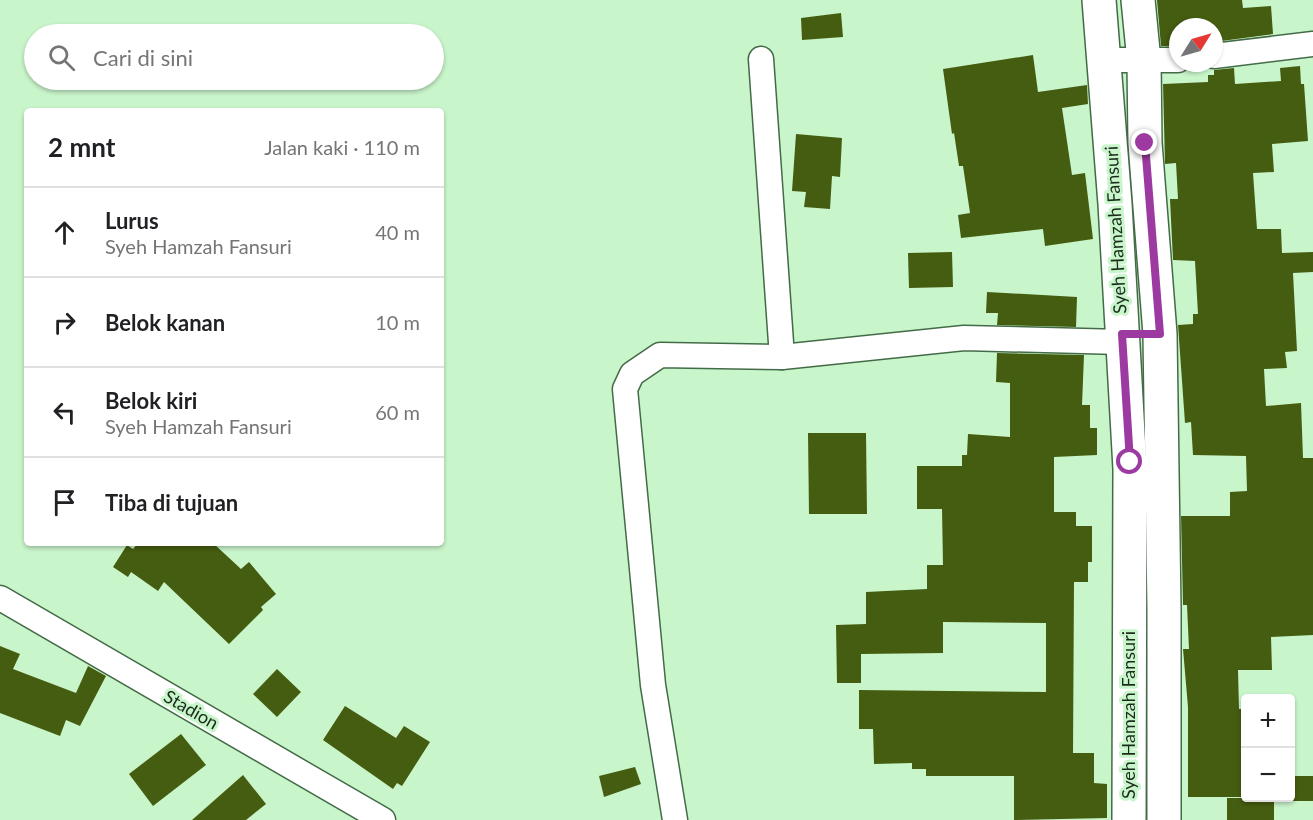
<!DOCTYPE html>
<html lang="id">
<meta charset="utf-8">
<style>
body{margin:0;font-family:Lato,sans-serif;background:#f2f2f2;color:#202124}
.controls{position:absolute;right:18px;bottom:18px;display:grid;overflow:hidden;border-radius:6px;box-shadow:0 2px 4px #0004}
.controls button{width:54px;height:54px;display:grid;place-items:center;padding:0;border:0;border-bottom:2px solid #e0e0e0;background:#fff;color:#202124;font:30px sans-serif}
.compass{position:absolute;left:1169px;top:18px;width:54px;height:54px;border-radius:50%;background:#fff;box-shadow:0 2px 4px #0004;rotate:53deg}
.stop{position:absolute;width:18px;height:18px;margin:-14px;border:4px solid #9c3aa1;border-radius:50%;background:#fff}
.stop.end{background:#9c3aa1;border-color:#fff;box-shadow:0 2px 6px #0008}
.list{margin:0;padding:0;list-style:none}
h2{display:flex;justify-content:space-between;align-items:center;height:78px;margin:0;padding:0 24px;font-size:26px}
h2 small{font-size:20px;font-weight:400;color:#757577}
.list li{display:grid;grid-template-columns:39px 1fr auto;gap:18px;align-items:center;box-sizing:border-box;height:90px;padding:0 24px;border-top:2px solid #e0e0e0}
.list b{display:block;font-size:22px;white-space:nowrap}
.list p{margin:0;font-size:20px;white-space:nowrap;color:#757577}
.list em{font-size:20px;font-style:normal;color:#757577}
.icon{flex:none;width:33px;height:33px;fill:none;stroke:currentColor;stroke-width:2;stroke-linecap:round;stroke-linejoin:round}
.map{position:relative;flex:none;width:1313px;height:820px;overflow:hidden}
.search{position:absolute;background:#fff;box-shadow:0 2px 4px #0004;left:24px;top:24px;width:420px;height:66px;display:flex;align-items:center;gap:15px;box-sizing:border-box;padding:0 21px;border-radius:33px;color:#757577;font-size:22px}
.panel{position:absolute;background:#fff;box-shadow:0 2px 4px #0004;left:24px;top:108px;width:420px;height:438px;border-radius:6px}
.map>svg:first-child{display:block}
</style>
<div class="map">
<svg width="1313" height="820" viewBox="0 0 1313 820">
<rect width="100%" height="100%" fill="#c9f5cb"/>
<g fill="#455d10">
<path d="M1157,0H1242L1243,8L1271,6L1273,34L1214,42V27H1178V46H1161Z"/>
<path d="M841,13L843,37L802,40L801,18Z"/>
<path d="M1033,55L1038,92L1087,85L1088,104L1062,108L1072,175L1085,173L1093,239L1045,246L1043,229L961,238L958,215L970,213L963,166H959L954,133L952,134L943,69Z"/>
<path d="M1300,66L1301,84H1304L1308,141L1272,144L1274,172L1253,173L1257,229H1281L1282,253L1313,252V272L1293,273L1297,351L1285,352L1287,368L1264,369L1266,406L1301,403L1303,458H1313V635L1271,637L1272,670H1238L1239,709H1244L1245,748H1241V797H1188V707L1183,649H1189L1187,605H1183L1181,516H1230V492L1247,491L1246,456L1193,455L1191,422L1185,423L1178,325L1193,324V314H1198L1195,261L1173,260L1170,199H1178L1176,163L1165,164L1163,84L1208,82V75H1214V70L1234,68L1235,84L1281,81L1280,68Z"/>
<path d="M796,134L842,138L840,177L832,176L830,209L804,207L806,192L792,191Z"/>
<path d="M952,252L953,287L909,288L908,253Z"/>
<path d="M987,292L1077,297L1076,327L997,325L998,313H986Z"/>
<path d="M997,353L1084,355L1082,405H1090V428H1097V455L1054,457V512H1076V526H1092V562H1088V582H1074L1073,753H1094V783L1107,784V818L1014,820V776H926V769H912V763L874,764L873,729H859V690L1046,692V623L943,622V653L861,654V683H837L836,625L866,624V592L927,589V565H943L942,509H917V466H962V455H967L968,434L1010,437V383L996,382Z"/>
<path d="M808,433H866L867,514H809Z"/>
<path d="M138,543H213L241,569L249,562L276,594L261,607L263,610L229,644L164,582L158,591L131,572L128,577L113,567L127,545L133,549Z"/>
<path d="M0,646L20,654L13,669L76,693L88,666L106,676L80,726L66,720L60,736L0,713Z"/>
<path d="M277,669L301,692L277,717L253,694Z"/>
<path d="M345,706L396,738L404,726L430,742L402,786L397,783L393,789L323,740Z"/>
<path d="M181,734L206,765L153,806L129,774Z"/>
<path d="M635,767L641,784L604,797L599,776Z"/>
<path d="M243,775L266,804L246,820H192Z"/>
<rect x="1290" y="776" width="23" height="25"/>
<rect x="1227" y="798" width="47" height="22"/>
</g>
<g fill="none" stroke-linecap="round" stroke-linejoin="round">
<g stroke="#446b47" stroke-width="27">
<g id="minor">
<path d="M1214,56L1313,44"/>
<path d="M761,59L782,357"/>
<path d="M1105,60H1178"/>
<path d="M0,598L383,820"/>
<path d="M675,820L653,685L625,389L632,374L660,355L782,357L964,338L1121,342"/>
</g>
</g>
<g stroke="#446b47" stroke-width="36">
<g id="secondary">
<path d="M1099,0L1115,204L1130,469L1129,820"/>
<path d="M1138,0L1144,61L1145,143L1160,334L1164,609V820"/>
</g>
</g>
<use href="#minor" stroke="#fff" stroke-width="24"/>
<use href="#secondary" stroke="#fff" stroke-width="33"/>
</g>
<g fill="none" stroke-linecap="round" stroke-linejoin="round">
<path stroke="#9c3aa1" stroke-width="8" d="M1130,462L1122,334H1160L1145,143"/>
</g>
<g text-anchor="middle" stroke-width="6" stroke-linejoin="round" paint-order="stroke">
<g font-size="18" fill="#1a2b1b" stroke="#c9f5cb">
<text transform="translate(1116 230) rotate(-93)" y="6">Syeh Hamzah Fansuri</text>
<text transform="translate(191 710) rotate(30)" y="6">Stadion</text>
<text transform="translate(1129 715) rotate(-90)" y="6">Syeh Hamzah Fansuri</text>
</g>
</g>
</svg>
<div class="controls">
<button>+</button>
<button>−</button>
</div>
<svg class="compass" viewBox="-18 -18 36 36"><path d="M0-13l5 13h-10z" fill="#e53935"/><path d="M0 13l5-13h-10z" fill="#757577"/></svg>
<div class="stop" style="left:1130px;top:462px"></div>
<div class="stop end" style="left:1145px;top:143px"></div>
<div class="search"><svg class="icon" aria-label="search" viewBox="0 0 24 24"><circle cx="10" cy="10" r="6"/><path d="M15 15l6 6"/></svg>Cari di sini</div>
<section class="panel">
<h2>2 mnt<small>Jalan kaki · 110 m</small></h2>
<ul class="list">
<li><svg class="icon" aria-label="ahead" viewBox="0 0 24 24"><path d="M12 20V5M6 11l6-6 6 6"/></svg><div><b>Lurus</b><p>Syeh Hamzah Fansuri</p></div><em>40 m</em></li>
<li><svg class="icon" aria-label="right" viewBox="0 0 24 24"><path d="M7 20v-9h11M14 6l5 5-5 5"/></svg><div><b>Belok kanan</b></div><em>10 m</em></li>
<li><svg class="icon" aria-label="left" viewBox="0 0 24 24"><path d="M17 20v-9H6M10 6l-5 5 5 5"/></svg><div><b>Belok kiri</b><p>Syeh Hamzah Fansuri</p></div><em>60 m</em></li>
<li><svg class="icon" aria-label="arrive" viewBox="0 0 24 24"><path d="M6 21V4h12l-3 4 3 4H6"/></svg><div><b>Tiba di tujuan</b></div></li>
</ul>
</section>
</div>
